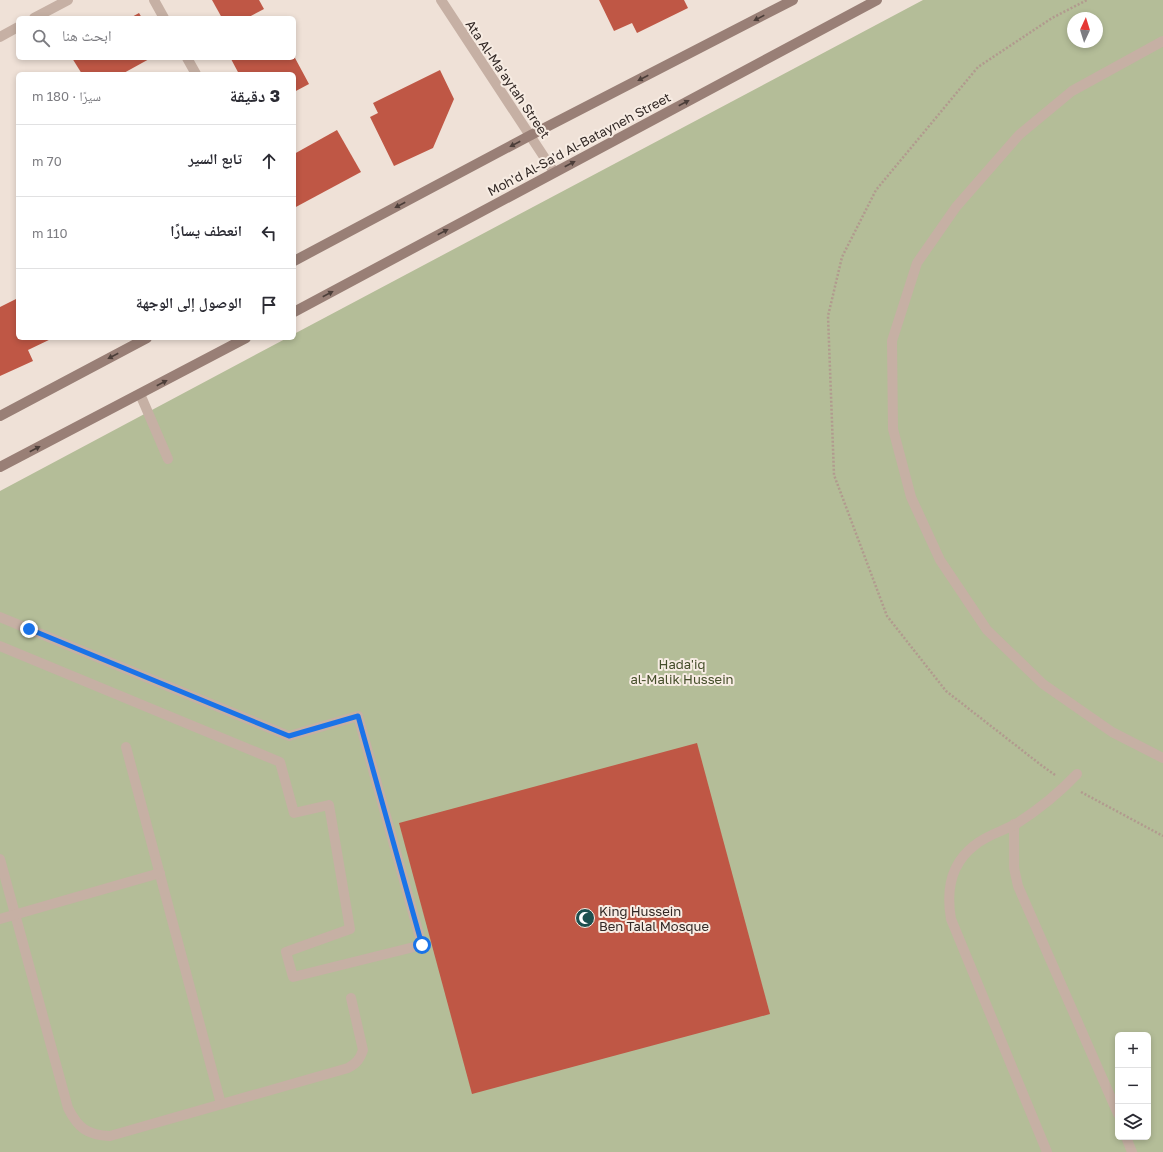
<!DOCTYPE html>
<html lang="ar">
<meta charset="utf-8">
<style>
body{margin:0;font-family:"Golos Text","Noto Naskh Arabic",sans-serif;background:#f7f7f7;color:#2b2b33;direction:rtl}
.controls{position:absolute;right:12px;bottom:12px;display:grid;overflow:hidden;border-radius:6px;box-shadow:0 2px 6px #0003}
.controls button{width:36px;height:36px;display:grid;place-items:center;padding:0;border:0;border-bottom:1px solid #e1e1e2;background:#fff;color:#2b2b33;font:20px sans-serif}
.compass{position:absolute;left:1067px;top:12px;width:36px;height:36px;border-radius:50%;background:#fff;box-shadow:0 2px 6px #0003;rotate:4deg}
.stop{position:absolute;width:12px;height:12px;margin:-9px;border:3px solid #1a73e8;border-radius:50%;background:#fff}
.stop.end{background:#1a73e8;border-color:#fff;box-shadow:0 1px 4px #0008}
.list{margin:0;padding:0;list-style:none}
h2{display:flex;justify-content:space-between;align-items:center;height:52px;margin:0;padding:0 16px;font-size:17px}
h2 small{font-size:13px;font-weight:400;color:#7c7c81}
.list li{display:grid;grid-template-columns:26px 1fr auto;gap:12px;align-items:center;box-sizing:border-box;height:72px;padding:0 16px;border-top:1px solid #e1e1e2}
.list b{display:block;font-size:15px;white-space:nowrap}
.list em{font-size:13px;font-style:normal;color:#7c7c81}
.icon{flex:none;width:22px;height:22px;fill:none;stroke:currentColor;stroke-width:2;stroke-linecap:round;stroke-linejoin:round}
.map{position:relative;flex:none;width:1163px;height:1152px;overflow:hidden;direction:ltr}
.search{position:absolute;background:#fff;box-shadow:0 2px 6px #0003;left:16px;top:16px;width:280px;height:44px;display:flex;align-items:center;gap:10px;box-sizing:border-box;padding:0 14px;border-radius:6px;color:#7c7c81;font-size:15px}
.panel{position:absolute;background:#fff;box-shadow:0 2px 6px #0003;left:16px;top:72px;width:280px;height:268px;border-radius:6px;direction:rtl}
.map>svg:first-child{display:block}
</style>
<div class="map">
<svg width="1163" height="1152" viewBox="0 0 1163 1152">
<rect width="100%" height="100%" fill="#efe1d7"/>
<path fill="#b4bd98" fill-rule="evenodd" d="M923,0H1163V1152H0V491L287,338H294V334ZM1073,18H1097V42H1073ZM1118,1035H1148V1137H1118Z"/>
<g fill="#bf5745">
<path d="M212,0H259L264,9L247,18H222Z"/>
<path d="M599,0H684L688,8L637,33L632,23L614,31Z"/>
<path d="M139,13L142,18H130Z"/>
<path d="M72,58H151L122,74H82Z"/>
<path d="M233,58H295L309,84L294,92V74H239L231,59Z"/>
<path d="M440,70L454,99L433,148L394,166L370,117L378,113L373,103Z"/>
<path d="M337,130L361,172L294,208V154Z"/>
<path d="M18,298V338H53L28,350L33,361L0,376V307Z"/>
<path d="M697,743L770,1014L472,1094L399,823Z"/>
</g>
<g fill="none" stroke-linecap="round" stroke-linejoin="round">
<g stroke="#b19a8e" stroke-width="2.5" stroke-dasharray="2 2" stroke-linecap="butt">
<path d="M1055,775L1041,765L946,691L887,616L834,475L828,316L842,257L876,190L978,67L1052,18L1087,0"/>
<path d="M1081,792L1163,836"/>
</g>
<g stroke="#c6b0a4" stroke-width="10">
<path d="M1163,41L1072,91L1019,135L956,207L917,263L892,341L893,429L911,497L940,560L987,630L1043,684L1112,732L1163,758"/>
<path d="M140,394L168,459"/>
<path d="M126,747L221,1104"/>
<path d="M1014,824V868L1018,886L1118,1114"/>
<path d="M0,859L68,1108C78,1128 87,1135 110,1136L348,1068C357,1063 360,1059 363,1050L351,998"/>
<path d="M0,919L160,873"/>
<path d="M1126,1137L1132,1152"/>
<path d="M1047,1152L951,919C946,890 951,863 975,845C987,835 1003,831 1016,824C1038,810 1059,793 1077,774"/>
</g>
<g stroke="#c6b0a4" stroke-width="10">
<path d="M154,0L164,18"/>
<path d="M441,0L554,172"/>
<path d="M34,18L68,0"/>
<path d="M0,37L18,27"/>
<path d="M187,58L196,74"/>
<path d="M0,617L289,736L358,716L422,945L293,977L286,952L350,929L329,805L294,813L280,762L0,646"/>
</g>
<g stroke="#997f76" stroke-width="10">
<path d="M294,261L531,135L793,0"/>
<path d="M294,312L877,0"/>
<path d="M0,416L147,338"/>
<path d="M0,467L246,338"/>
</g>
</g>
<defs><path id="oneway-solid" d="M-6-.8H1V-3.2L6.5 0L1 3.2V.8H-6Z"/></defs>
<g fill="#4c3e39">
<use href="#oneway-solid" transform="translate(759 18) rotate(153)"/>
<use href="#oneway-solid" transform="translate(643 78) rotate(153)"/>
<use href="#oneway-solid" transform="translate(684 103) rotate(-28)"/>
<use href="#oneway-solid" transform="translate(515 144) rotate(152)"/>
<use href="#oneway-solid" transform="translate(570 164) rotate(-28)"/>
<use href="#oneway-solid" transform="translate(400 205) rotate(152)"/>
<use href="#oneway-solid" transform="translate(443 232) rotate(-28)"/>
<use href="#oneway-solid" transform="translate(328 294) rotate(-28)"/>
<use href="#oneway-solid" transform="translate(113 356) rotate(152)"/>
<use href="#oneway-solid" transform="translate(162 383) rotate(-28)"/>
<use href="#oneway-solid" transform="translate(35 449) rotate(-28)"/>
</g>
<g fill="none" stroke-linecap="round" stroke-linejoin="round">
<path stroke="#1a73e8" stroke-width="5" d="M29,629L289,736L358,716L422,945"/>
</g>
<defs>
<g id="mosque-disc" transform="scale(1)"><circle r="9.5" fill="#1d504f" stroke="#f7ece3"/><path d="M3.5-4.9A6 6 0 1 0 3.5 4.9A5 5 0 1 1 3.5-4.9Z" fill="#fff"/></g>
</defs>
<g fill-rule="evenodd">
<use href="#mosque-disc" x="585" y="918"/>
</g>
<g text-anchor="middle" stroke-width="4" stroke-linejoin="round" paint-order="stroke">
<g font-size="13" fill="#322825" stroke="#f7ece3">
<text transform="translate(508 79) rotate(56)" y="5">Ata Al-Ma'aytah Street</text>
<text transform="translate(579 144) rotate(-28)" y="5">Moh'd Al-Sa'd Al-Batayneh Street</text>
</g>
<g font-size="13" fill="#454e2a" stroke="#f7ece3">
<text x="682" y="669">Hada'iq<tspan x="682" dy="15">al-Malik Hussein</tspan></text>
</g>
<g font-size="13" fill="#322825" stroke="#f7ece3" text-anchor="start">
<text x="599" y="916">King Hussein<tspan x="599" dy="15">Ben Talal Mosque</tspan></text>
</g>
</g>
</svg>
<div class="controls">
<button>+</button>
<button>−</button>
<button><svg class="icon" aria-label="layers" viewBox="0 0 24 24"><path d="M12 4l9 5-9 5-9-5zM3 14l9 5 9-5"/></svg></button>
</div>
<svg class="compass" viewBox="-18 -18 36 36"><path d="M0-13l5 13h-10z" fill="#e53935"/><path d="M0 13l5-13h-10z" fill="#7c7c81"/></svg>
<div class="stop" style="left:422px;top:945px"></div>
<div class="stop end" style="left:29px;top:629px"></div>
<div class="search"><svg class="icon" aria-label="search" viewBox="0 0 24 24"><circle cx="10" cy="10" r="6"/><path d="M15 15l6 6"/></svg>ابحث هنا</div>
<section class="panel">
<h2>3 دقيقة<small>سيرًا · 180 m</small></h2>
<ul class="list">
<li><svg class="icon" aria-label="ahead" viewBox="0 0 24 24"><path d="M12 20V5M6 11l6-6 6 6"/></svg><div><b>تابع السير</b></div><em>70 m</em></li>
<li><svg class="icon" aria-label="left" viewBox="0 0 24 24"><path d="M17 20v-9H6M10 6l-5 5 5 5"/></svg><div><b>انعطف يسارًا</b></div><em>110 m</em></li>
<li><svg class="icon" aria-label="arrive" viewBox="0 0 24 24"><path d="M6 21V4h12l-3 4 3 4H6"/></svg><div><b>الوصول إلى الوجهة</b></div></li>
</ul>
</section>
</div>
